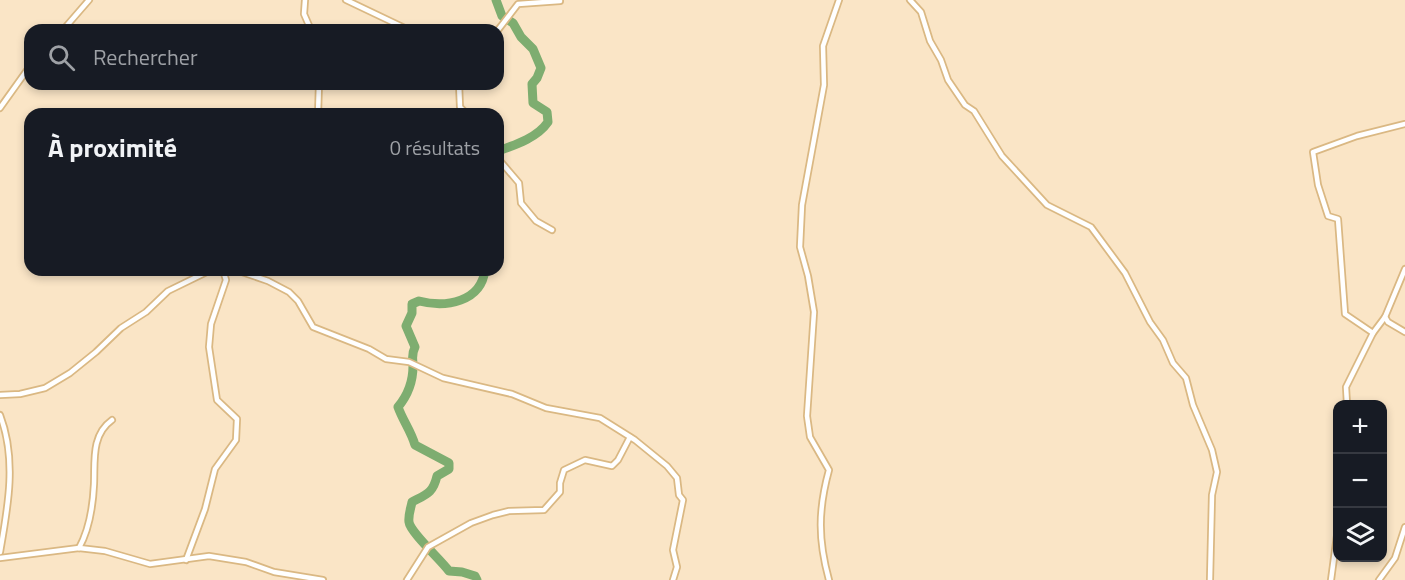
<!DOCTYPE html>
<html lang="fr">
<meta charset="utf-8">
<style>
body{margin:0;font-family:"Titillium Web",sans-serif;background:#20242c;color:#f1f3f6}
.controls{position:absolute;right:18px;bottom:18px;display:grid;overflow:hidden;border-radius:12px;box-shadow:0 3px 9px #0003}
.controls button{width:54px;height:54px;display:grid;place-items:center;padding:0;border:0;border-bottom:2px solid #363941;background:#171b24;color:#f1f3f6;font:30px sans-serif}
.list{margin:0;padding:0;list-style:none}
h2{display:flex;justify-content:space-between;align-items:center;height:78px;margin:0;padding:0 24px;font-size:26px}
h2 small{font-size:20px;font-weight:400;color:#9ea1a6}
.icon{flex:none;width:33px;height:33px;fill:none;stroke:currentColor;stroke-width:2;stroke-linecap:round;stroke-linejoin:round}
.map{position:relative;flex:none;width:1405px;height:580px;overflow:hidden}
.search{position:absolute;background:#171b24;box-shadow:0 3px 9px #0003;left:24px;top:24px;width:480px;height:66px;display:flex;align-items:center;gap:15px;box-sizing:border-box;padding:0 21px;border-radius:18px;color:#9ea1a6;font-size:22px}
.panel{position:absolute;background:#171b24;box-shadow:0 3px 9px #0003;left:24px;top:108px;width:480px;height:168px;border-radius:18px}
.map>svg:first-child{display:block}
</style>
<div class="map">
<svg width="1405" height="580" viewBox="0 0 1405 580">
<rect width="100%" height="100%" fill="#fae5c6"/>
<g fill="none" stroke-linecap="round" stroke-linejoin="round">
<g stroke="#7ead70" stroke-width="9">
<path d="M496,0L502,16L513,23L521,37L533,49L541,68L537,78L532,84L533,103L547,112L548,122C537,138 515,145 498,151"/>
<path d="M498,175V178"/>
<path d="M477,580L475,576L462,572L449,571C441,560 410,532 409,522C408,515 411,508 412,502C427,494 433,493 437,476L449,469V463L415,445C411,431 403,421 398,407C408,395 413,382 413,366C413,358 411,355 415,347L406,326L412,313V304L419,301C446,308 481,302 485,270"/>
</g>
<g stroke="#dab883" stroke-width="8">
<g id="minor">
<path d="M305,0L304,14L311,30"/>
<path d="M346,0L409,30"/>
<path d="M910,0L921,12L930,41L941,60L948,80L965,105L974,111L1002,156L1047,205L1091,227L1125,273L1150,322L1163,340L1173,363L1186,378L1193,405L1212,450L1217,472L1212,495L1210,580"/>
<path d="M63,30L89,0"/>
<path d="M498,30L518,4L560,1"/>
<path d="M459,84L460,107L467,114"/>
<path d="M0,108L30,66"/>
<path d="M318,114L319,84"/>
<path d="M498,156L501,162L519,183L521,203L536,221L552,230"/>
<path d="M236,270L268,281L289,292L298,301L313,327L369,349L386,359L409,362L443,378L512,394L546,408L600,418L635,440L667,466L677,478L679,495L683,500L673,550L677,567L673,580"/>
<path d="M1385,317L1388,322L1405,332"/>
<path d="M1373,333L1345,314L1338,219L1328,216L1318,185L1313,152L1357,136L1405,124"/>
<path d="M0,395L20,394L45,388L70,373L96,352L121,328L146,312L168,291L211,270"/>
<path d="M1347,404L1346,387L1373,333L1385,317L1405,269"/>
<path d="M0,415C17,459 8,507 0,552"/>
<path d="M1338,492V508"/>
<path d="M79,548C89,530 93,505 94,484C95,461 91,435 112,420"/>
<path d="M0,558L79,548L105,551L150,564L209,556L246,562L274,572L323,580"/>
<path d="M186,560L205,509L215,469L236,440L237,419L217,400L209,347L211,324L226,280L223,270"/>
<path d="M407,580L428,547L471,523L493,515L509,511L544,510L560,492V483L564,470L585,460L612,466L618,460L630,437"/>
<path d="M829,580C818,540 818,510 829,470L810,437L807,416L814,312L808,276L800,247L802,205L824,85L823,46L839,0"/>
<path d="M1331,580L1338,528"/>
<path d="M1379,580L1395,558L1405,527"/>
</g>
</g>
<use href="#minor" stroke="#fff" stroke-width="4.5"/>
</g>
</svg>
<div class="controls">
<button>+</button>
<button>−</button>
<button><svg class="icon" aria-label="layers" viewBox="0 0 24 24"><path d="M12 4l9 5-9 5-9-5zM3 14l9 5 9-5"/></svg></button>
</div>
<div class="search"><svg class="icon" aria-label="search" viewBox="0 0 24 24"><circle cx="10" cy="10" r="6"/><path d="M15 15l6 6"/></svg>Rechercher</div>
<section class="panel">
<h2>À proximité<small>0 résultats</small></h2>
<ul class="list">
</ul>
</section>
</div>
